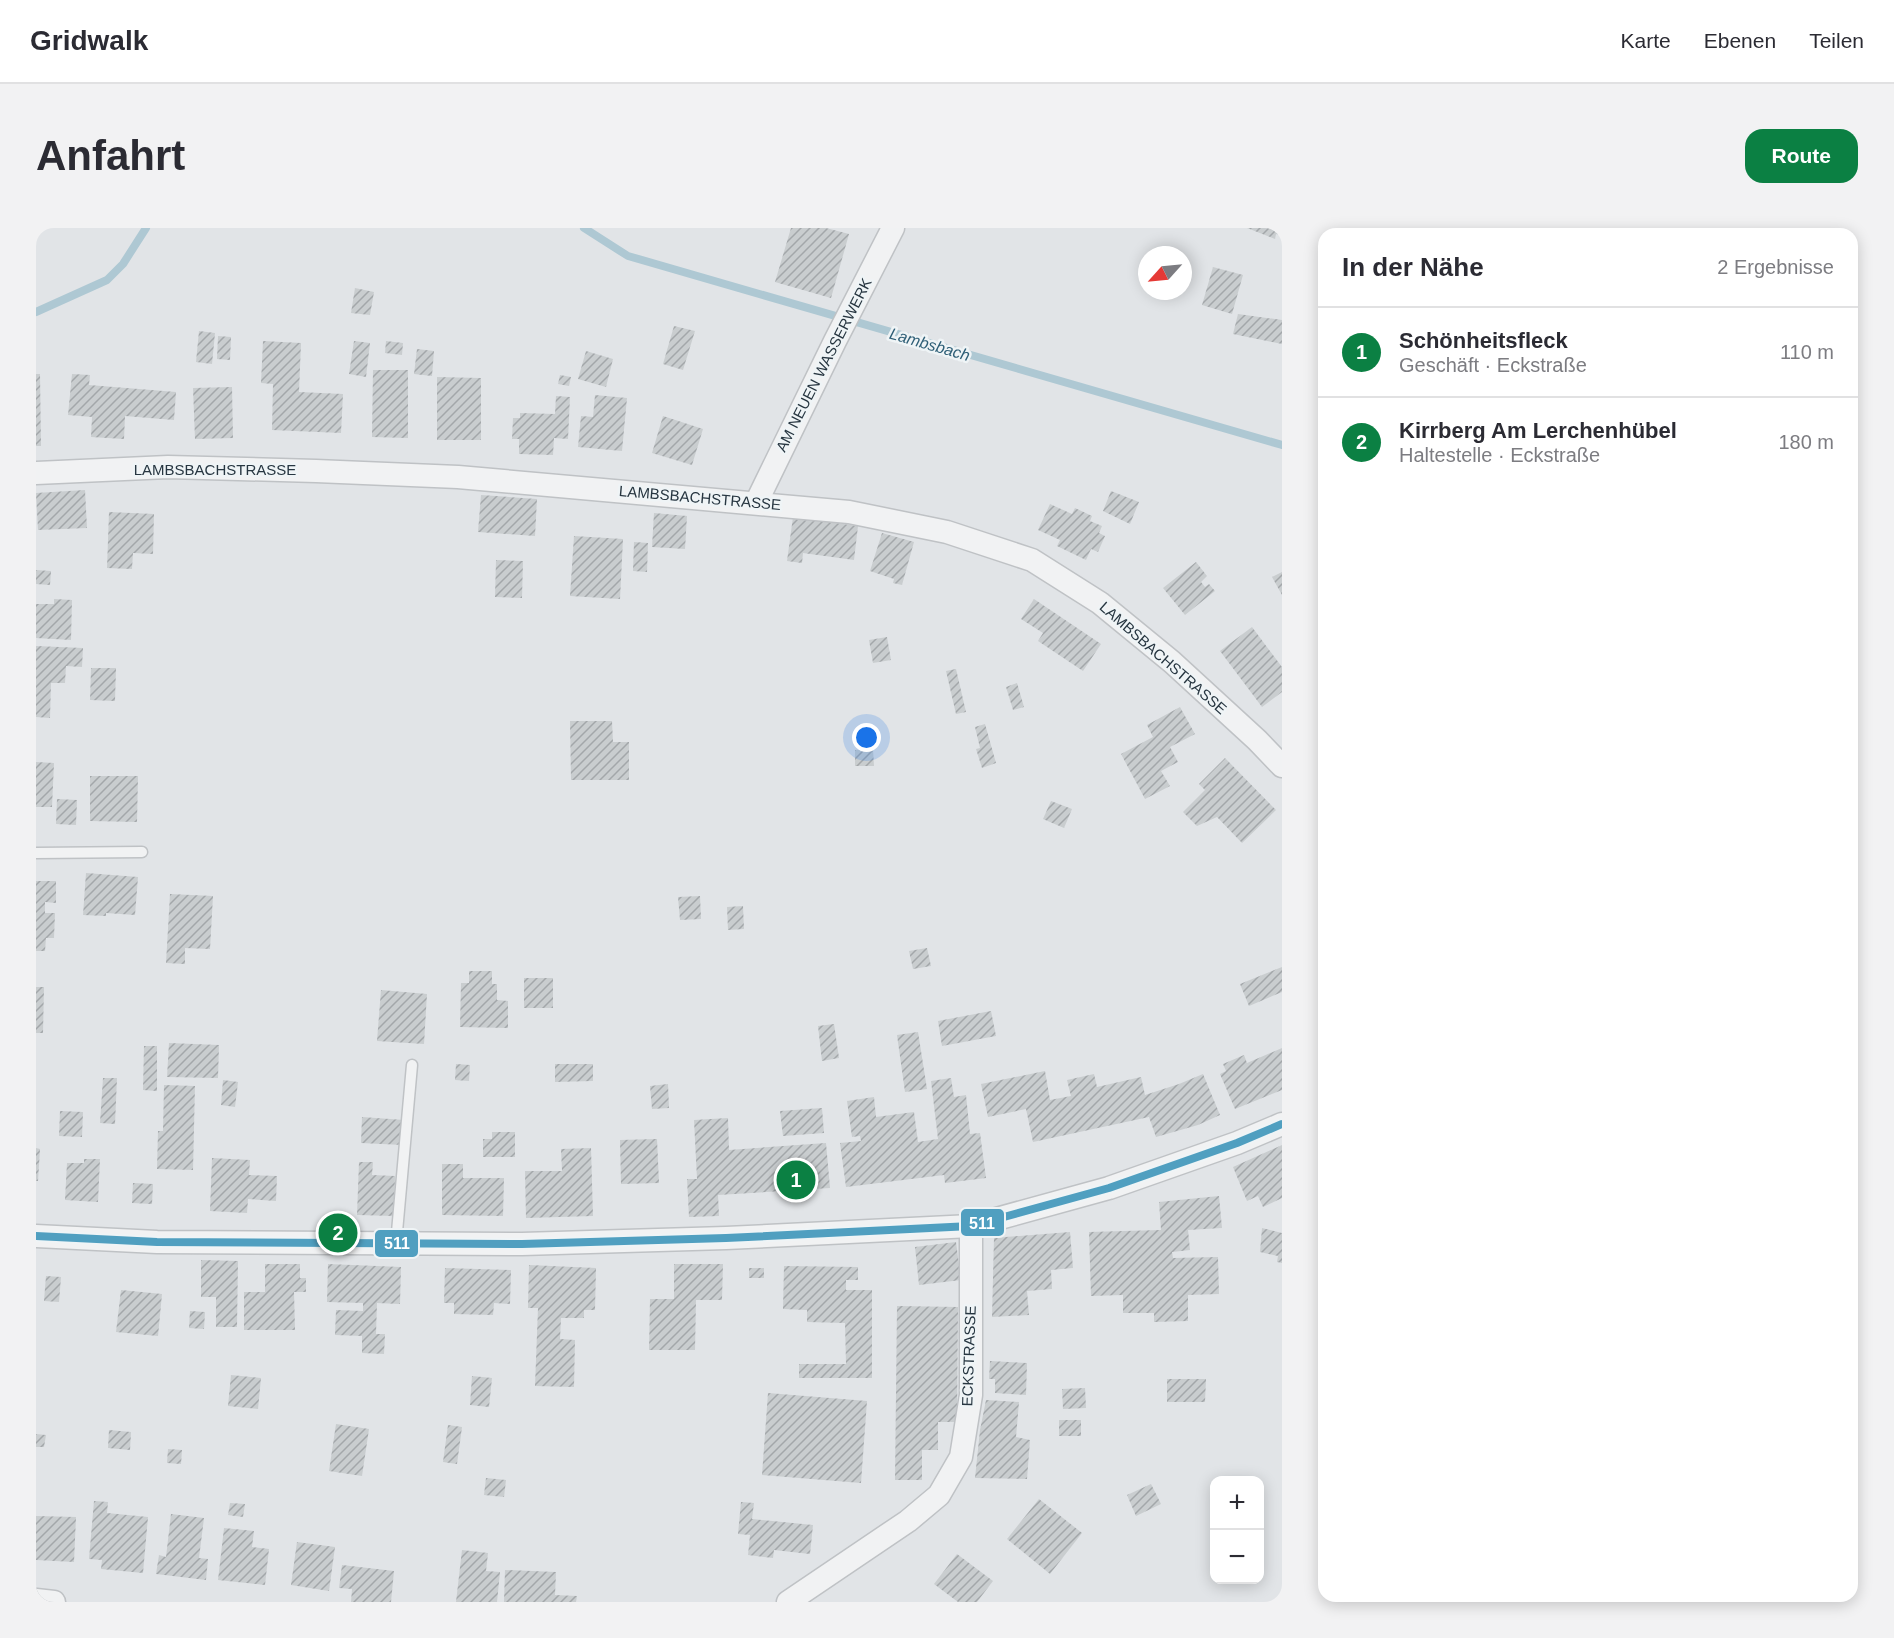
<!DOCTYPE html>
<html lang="de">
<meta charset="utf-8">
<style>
body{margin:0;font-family:Helvetica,sans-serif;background:#f2f2f3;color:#2b2b33}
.controls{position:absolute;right:18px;bottom:18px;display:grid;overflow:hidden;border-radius:12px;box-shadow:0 3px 15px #0003}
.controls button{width:54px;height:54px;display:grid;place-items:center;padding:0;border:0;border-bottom:2px solid #e1e1e2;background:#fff;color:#2b2b33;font:30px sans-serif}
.compass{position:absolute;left:1102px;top:18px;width:54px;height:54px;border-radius:50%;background:#fff;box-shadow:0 3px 15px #0003;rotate:243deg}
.you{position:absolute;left:831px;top:510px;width:21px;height:21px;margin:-15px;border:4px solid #fff;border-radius:50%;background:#1a73e8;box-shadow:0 0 0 9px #1a73e833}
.badge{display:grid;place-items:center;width:39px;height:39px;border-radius:50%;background:#0b8043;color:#fff;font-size:20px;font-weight:700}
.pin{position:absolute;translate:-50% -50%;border:3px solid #fff;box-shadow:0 2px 6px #0006}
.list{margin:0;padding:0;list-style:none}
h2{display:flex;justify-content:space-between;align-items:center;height:78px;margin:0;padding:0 24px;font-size:26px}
h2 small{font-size:20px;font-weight:400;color:#7c7c81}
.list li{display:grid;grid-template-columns:39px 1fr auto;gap:18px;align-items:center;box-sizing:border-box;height:90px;padding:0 24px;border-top:2px solid #e1e1e2}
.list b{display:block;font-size:22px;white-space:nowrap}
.list p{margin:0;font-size:20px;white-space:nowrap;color:#7c7c81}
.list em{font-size:20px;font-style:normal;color:#7c7c81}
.map{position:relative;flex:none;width:1246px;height:1374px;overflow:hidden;border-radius:18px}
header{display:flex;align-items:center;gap:36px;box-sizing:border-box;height:84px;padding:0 30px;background:#fff;border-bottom:2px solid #e1e1e2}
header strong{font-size:28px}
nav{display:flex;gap:33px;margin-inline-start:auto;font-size:21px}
.intro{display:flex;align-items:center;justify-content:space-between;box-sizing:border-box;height:144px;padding:0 36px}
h1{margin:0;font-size:42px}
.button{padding:15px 27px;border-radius:18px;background:#0b8043;color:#fff;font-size:21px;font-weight:700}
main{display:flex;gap:36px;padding:0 36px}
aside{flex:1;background:#fff;border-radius:18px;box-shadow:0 3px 15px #0003}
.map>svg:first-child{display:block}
</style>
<header>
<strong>Gridwalk</strong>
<nav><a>Karte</a><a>Ebenen</a><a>Teilen</a></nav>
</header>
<div class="intro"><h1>Anfahrt</h1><a class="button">Route</a></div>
<main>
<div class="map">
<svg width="1246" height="1374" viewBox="0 0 1246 1374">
<defs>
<pattern id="building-hatch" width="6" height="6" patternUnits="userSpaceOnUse" patternTransform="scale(1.5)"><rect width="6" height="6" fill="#c9cdcf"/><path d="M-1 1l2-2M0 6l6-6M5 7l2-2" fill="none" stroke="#a3a7aa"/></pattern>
</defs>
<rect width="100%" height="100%" fill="#e1e4e7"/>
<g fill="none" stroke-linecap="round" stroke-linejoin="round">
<g stroke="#aec8d3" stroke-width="8">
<path d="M548,0L592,28L1246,217"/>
<path d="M0,84L71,52L87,36L110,0"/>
</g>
</g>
<g fill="url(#building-hatch)">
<path d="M755,0H790L813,6L795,70L739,54Z"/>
<path d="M1211,0H1246V8L1240,6L1239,11Z"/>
<path d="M1177,39L1207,47L1196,86L1166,77Z"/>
<path d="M319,60L338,64L334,87L315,85Z"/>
<path d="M1202,86L1246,92V116L1197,106Z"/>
<path d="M638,98L659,103L647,142L627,136Z"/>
<path d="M163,103L179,105L176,136L160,134Z"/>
<path d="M182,108L195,109L194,132L181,131Z"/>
<path d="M227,113L265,115L263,164L307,166L305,205L236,202L237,156L225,155Z"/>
<path d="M318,113L334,115L330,149L313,146Z"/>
<path d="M350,113L367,115L366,127L349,125Z"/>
<path d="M381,121L398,123L396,148L378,146Z"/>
<path d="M550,123L577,131L570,159L542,151Z"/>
<path d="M337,142H372V210L336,209Z"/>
<path d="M0,146H4L5,218H0Z"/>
<path d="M36,146L54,147L53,157L140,164L138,192L89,188L88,211L55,209L56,189L32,187Z"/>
<path d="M524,147L535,149L533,158L522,156Z"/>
<path d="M401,149L445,150V212H401Z"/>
<path d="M196,159L197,210L159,211L157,160Z"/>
<path d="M559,167L591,170L586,223L542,219L545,188L557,189Z"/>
<path d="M520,168L534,169L532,211L518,210L517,227L483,226V211H476L477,190H484V185L519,186Z"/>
<path d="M627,188L667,201L656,237L616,225Z"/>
<path d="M49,262L51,300L2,302L0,265Z"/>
<path d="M1075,263L1103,274L1094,296L1067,283Z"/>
<path d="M445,267L501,271L499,308L442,304Z"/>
<path d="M1014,276L1036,286L1039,280L1056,288L1054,293L1066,298L1063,305L1069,308L1062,324L1055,321L1050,332L1021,318L1024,312L1002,302Z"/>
<path d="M73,284L118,286L117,326L97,325L96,341L71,340Z"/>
<path d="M618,285L651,288L649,321L616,319Z"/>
<path d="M757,289L822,298L818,332L767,325L766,335L751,333Z"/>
<path d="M846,305L878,314L866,357L857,355L858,351L834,343Z"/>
<path d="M538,308L587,311L584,371L534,368Z"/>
<path d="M598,314L612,315L611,344L597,343Z"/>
<path d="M460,332L487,333L486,370L459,369Z"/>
<path d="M1160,334L1171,348L1165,354L1169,359L1173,356L1179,363L1149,387L1127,360Z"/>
<path d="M0,342L15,343L14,357L0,356Z"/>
<path d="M1246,344V367L1236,349Z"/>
<path d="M18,371L36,372L35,412L0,410V376H18Z"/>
<path d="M998,371L1065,416L1047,443L1002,413L1007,405L985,391Z"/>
<path d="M1216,399L1246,439V464L1226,479L1184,423Z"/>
<path d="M851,409L855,432L837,435L833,412Z"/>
<path d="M0,418L47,420L46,439L30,438L29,455H15L14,490L0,489Z"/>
<path d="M55,440H80L79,473L54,472Z"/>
<path d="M920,441L930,484L920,486L910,443Z"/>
<path d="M981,455L988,479L977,482L970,459Z"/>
<path d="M1144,479L1159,506L1134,519L1142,534L1125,543L1134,558L1109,571L1085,526L1117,509L1111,497Z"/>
<path d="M534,493H576L577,514H593V552H535Z"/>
<path d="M949,496L960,535L946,540L940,521L944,520L939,499Z"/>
<path d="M837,521L838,538H819V522Z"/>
<path d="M1189,530L1240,582L1206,615L1181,589L1161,598L1147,584L1169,562L1163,556Z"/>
<path d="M0,534L18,535L16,579H0Z"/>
<path d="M54,548H102L101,594L54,593Z"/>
<path d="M21,571L41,572L40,597L20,596Z"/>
<path d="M1015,573L1036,581L1028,600L1007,591Z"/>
<path d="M50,645L102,649L99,687L70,685V688L47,687Z"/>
<path d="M0,653H20V675L9,674V685H19L18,710H10L9,723H0Z"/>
<path d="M134,666L177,668L174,721L149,720V736L130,735Z"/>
<path d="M664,668L665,691L644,692L642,669Z"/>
<path d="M707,678L708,701L692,702L691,679Z"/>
<path d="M891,720L895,738L877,741L873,723Z"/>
<path d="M1246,739V764L1213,778L1204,756Z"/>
<path d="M433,743H456V756H461V772L472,773V800L424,799L425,755H433Z"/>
<rect x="488" y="750" width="29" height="30"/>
<path d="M0,759H8L7,805H0Z"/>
<path d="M345,762L391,766L388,816L341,813Z"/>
<path d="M955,783L960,808L906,818L902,793Z"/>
<path d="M798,796L803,830L786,833L782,798Z"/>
<path d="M882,804L891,861L869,864L861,807Z"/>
<path d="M133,815L183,817L182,850L131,849Z"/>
<path d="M108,818H121V863L107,862Z"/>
<path d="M1246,820V862L1199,881L1184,846L1190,843L1187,836L1208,827L1211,835Z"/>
<path d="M420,836L434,837L433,853L419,852Z"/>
<path d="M519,836H557V853L519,854Z"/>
<path d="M1009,843L1014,872L1035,868L1031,852L1058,846L1061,859L1105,849L1109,867L1143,856L1167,846L1184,887L1162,897L1120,909L1113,889L997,914L990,881L952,889L945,856Z"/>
<path d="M67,850H81L79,896L64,895Z"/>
<path d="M915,850L918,869L930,867L934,906L944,905L950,950L909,955L908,947L810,959L804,915L825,913L824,908L816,909L811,873L838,869L840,889L878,884L882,914L902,911L895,853Z"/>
<path d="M187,852L202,854L199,879L185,877Z"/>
<path d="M632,856L633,880L616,881L614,858Z"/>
<path d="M128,857L159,858L157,942L121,941L122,903H127Z"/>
<path d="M786,880L788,905L747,908L744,883Z"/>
<path d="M24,883L47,884L46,909L23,908Z"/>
<path d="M326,889L368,892L367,917L325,915Z"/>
<path d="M692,890L693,922L790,915L794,960L682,967L683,988L653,989L651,951H661L658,892Z"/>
<path d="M456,904H479V929H447V911H456Z"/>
<path d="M621,911L623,955L585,956L584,912Z"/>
<path d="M1246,917V970L1227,979L1222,968L1211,973L1197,939Z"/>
<path d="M0,920L4,921L2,953H0Z"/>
<path d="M555,920L557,988L490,990L489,943H526L525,921Z"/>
<path d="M176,930L214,932L213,947L241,948L240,973L212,971L211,985L174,983Z"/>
<path d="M48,931H64L62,974L29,972L31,935H48Z"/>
<path d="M323,934H337L336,947L359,948L358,988L321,987Z"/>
<path d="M406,936H427V950H468L467,988L406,987Z"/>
<path d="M97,955L117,956L116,976L96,975Z"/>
<path d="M1183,968L1186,1000L1152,1002L1154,1022L1136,1024L1137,1030L1182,1029L1183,1066L1152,1067V1093L1118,1094V1085H1087V1067L1055,1068L1053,1004L1125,1002L1123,974Z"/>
<path d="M1226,1000L1246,1005V1035L1241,1034L1242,1028L1224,1024Z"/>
<path d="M1034,1004L1037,1040L1015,1042L1016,1061L991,1063L993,1087L956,1089L958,1010Z"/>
<path d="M920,1014L925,1052L883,1057L879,1019Z"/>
<path d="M165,1032L202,1033L201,1099H180V1069H165Z"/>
<path d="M229,1036H264V1050H270V1064H258L259,1102H208V1064H229Z"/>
<path d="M292,1036L365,1039L364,1076L341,1075L340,1106H349L348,1126L326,1125V1108L299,1107L300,1082L327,1083V1075L291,1074Z"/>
<path d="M638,1036H687L686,1072H660L659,1122H613L614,1071H638Z"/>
<path d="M493,1037L560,1040L559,1082H548V1090H525L524,1111L539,1112L538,1159L499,1158L502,1080H492Z"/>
<path d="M748,1038L822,1039V1052H810V1062H836V1150H763V1136H810L809,1095L771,1094V1082L747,1081Z"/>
<path d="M409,1040L475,1042L474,1076L458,1075L457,1087L418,1086V1075H408Z"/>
<rect x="713" y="1040" width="15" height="10"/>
<path d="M10,1048L25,1049L23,1074L8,1073Z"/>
<path d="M85,1062L126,1066L122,1108L80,1104Z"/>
<path d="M861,1078L922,1079L921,1194H902V1222H886V1252H859Z"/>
<path d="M154,1083L169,1084L168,1101L153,1100Z"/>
<path d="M954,1133L991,1135L990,1167L959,1165V1151H953Z"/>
<path d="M195,1147L225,1150L222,1181L192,1178Z"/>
<path d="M436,1148L456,1150L453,1179L434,1177Z"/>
<path d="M1131,1151H1170L1169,1174H1131Z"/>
<path d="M1049,1160L1050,1180L1027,1181L1026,1161Z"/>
<path d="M732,1165L831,1173L825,1255L726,1247Z"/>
<path d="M950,1172L983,1174L980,1209L994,1212L991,1251L939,1250L944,1202Z"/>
<rect x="1023" y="1192" width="22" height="16"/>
<path d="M300,1196L333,1201L326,1248L293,1243Z"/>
<path d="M412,1197L426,1199L421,1236L407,1234Z"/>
<path d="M73,1202L95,1204L94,1222L72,1220Z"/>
<path d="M0,1206L10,1207L8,1219H0Z"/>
<path d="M132,1221L146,1222L145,1236L131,1235Z"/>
<path d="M450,1250L470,1252L468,1269L448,1267Z"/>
<path d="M1115,1256L1125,1276L1100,1288L1091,1267Z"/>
<path d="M1003,1271L1046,1305L1014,1346L971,1311Z"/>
<path d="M58,1273L72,1274L71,1285L112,1289L107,1345L65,1341L66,1332L53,1331Z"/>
<path d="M705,1274L718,1275L716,1291L777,1297L774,1326L738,1322L737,1330L712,1327L714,1307L702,1306Z"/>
<path d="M194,1275L209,1276L207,1289L192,1287Z"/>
<path d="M135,1286L168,1290L163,1330L172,1331L170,1352L120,1346L123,1327L130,1329Z"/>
<path d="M0,1288L40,1289L38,1334L0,1332Z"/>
<path d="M188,1300L218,1303L216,1319L233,1321L229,1357L182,1352Z"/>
<path d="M261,1314L299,1319L293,1363L255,1357Z"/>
<path d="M426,1322L452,1325L450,1343L464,1344L461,1374H420Z"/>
<path d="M921,1326L957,1353L941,1374H922L898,1356Z"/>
<path d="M306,1337L358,1343L355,1374H315L316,1361L303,1360Z"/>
<path d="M469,1342L520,1344L519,1367L541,1368L540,1374H468Z"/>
</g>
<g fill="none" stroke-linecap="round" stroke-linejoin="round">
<g stroke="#bfc2c5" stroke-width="13">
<g id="service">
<path d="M0,625L106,624"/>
<path d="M360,1015L376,837"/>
</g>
</g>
<g stroke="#bfc2c5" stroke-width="25">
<g id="minor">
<path d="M0,245L132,239L280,243L422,249L813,284L911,304L996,332L1064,375L1136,434L1221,512L1246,538"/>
<path d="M720,275L799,113L857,0"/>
<path d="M0,1008L121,1014L486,1016L690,1010L935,998L1073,960L1201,915L1246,896"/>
<path d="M0,1372L18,1374"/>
<path d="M752,1374L872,1293L903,1267L925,1229L935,1167V998"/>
</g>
</g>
<use href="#service" stroke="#f1f2f3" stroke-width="10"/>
<use href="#minor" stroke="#f1f2f3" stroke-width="22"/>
<g stroke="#eff4f6" stroke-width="12">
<path id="bus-1" d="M0,1008L121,1014L486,1016L690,1010L935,998L1073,960L1201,915L1246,896"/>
</g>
<use href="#bus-1" stroke="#509fc0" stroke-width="8"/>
</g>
<g text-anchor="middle" stroke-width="5" stroke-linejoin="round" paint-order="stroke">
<g font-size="15" fill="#273641" stroke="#eff4f6">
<text transform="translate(788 137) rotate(-63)" y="5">AM NEUEN WASSERWERK</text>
<text x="179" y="247">LAMBSBACHSTRASSE</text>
<text transform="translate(664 270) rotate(5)" y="5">LAMBSBACHSTRASSE</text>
<text transform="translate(1127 430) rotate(41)" y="5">LAMBSBACHSTRASSE</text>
<text transform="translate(933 1128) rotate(-88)" y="5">ECKSTRASSE</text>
</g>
<g font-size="16" font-style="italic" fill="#2f5f77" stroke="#eff4f6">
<text transform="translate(894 116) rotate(16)" y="6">Lambsbach</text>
</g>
</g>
<g stroke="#eff4f6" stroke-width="2">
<rect x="924" y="980" width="45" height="29" rx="6" fill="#509fc0"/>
<rect x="338" y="1001" width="45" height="29" rx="6" fill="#509fc0"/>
</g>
<g font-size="16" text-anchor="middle" font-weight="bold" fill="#fff">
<text x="946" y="1001">511</text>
<text x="361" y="1021">511</text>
</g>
</svg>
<div class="controls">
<button>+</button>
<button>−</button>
</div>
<svg class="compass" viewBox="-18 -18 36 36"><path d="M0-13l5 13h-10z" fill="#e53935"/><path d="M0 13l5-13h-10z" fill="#7c7c81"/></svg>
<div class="you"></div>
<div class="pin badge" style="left:760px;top:952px">1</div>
<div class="pin badge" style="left:302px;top:1005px">2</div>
</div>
<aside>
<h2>In der Nähe<small>2 Ergebnisse</small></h2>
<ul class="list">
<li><span class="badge">1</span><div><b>Schönheitsfleck</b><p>Geschäft · Eckstraße</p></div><em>110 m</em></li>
<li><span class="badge">2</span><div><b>Kirrberg Am Lerchenhübel</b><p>Haltestelle · Eckstraße</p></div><em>180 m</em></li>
</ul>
</aside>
</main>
